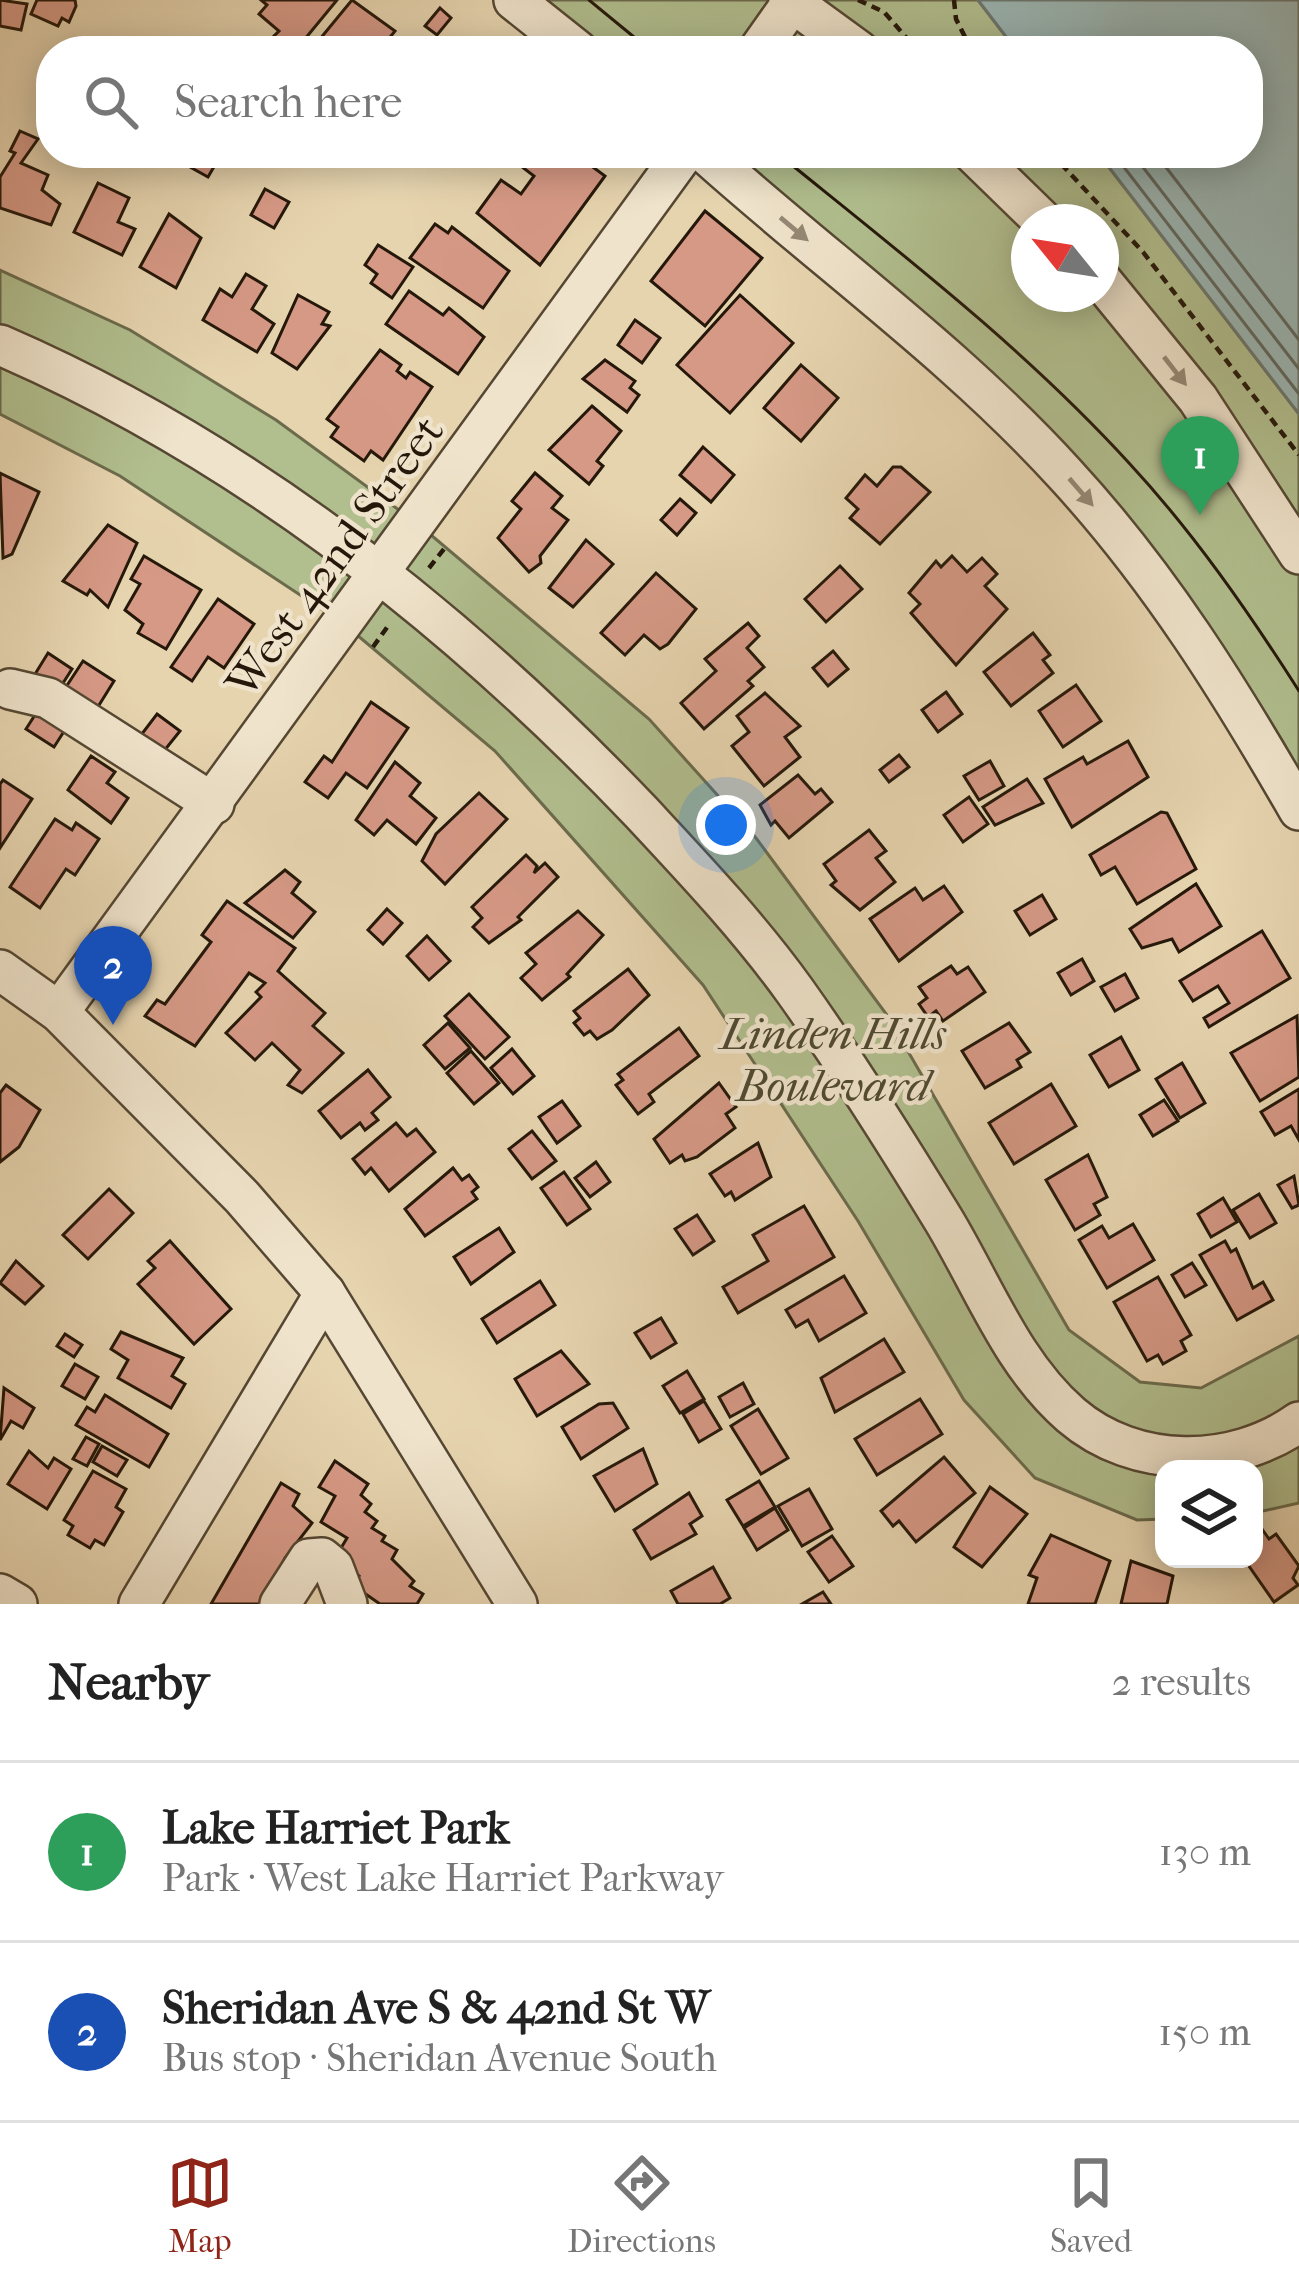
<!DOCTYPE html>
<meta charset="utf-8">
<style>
body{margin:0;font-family:"IM FELL French Canon",serif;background:#f2f2f2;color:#222}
.controls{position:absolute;right:36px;bottom:36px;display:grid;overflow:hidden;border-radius:24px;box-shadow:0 6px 30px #0003}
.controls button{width:108px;height:108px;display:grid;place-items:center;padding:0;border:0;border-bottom:3px solid #e0e0e0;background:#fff;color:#222;font:60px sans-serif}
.compass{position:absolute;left:1011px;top:204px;width:108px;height:108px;border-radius:50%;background:#fff;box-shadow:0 6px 30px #0003;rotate:300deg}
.you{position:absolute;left:726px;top:825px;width:42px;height:42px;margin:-30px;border:9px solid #fff;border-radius:50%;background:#1a73e8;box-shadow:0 0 0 18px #1a73e833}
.badge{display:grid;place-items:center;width:78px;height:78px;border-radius:50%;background:#8f2418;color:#fff;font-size:39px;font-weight:700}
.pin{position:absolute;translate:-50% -99px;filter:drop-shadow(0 3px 6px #0008)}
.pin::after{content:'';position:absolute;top:63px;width:42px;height:36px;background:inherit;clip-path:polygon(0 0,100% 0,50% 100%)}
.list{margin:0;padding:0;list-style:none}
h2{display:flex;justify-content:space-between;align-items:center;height:156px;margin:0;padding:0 48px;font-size:51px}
h2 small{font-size:39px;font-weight:400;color:#767676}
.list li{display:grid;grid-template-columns:78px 1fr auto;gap:36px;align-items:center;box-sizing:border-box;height:180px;padding:0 48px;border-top:3px solid #e0e0e0}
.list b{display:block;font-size:45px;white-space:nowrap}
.list p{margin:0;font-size:39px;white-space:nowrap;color:#767676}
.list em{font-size:39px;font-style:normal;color:#767676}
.icon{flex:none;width:66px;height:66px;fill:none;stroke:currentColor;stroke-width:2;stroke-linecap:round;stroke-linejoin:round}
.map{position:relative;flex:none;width:1299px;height:1604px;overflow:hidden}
.search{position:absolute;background:#fff;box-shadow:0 6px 30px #0003;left:36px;right:36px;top:36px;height:132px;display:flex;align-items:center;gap:30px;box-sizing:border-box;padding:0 42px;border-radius:48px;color:#767676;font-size:45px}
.sheet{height:516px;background:#fff}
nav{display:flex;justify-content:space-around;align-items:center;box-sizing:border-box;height:168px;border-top:3px solid #e0e0e0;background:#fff;font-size:33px;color:#767676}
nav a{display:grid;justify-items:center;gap:6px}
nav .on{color:#8f2418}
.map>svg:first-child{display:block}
</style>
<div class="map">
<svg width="1299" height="1604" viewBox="0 0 1299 1604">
<rect width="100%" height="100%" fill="#e6d4af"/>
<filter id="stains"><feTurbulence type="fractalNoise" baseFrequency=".00167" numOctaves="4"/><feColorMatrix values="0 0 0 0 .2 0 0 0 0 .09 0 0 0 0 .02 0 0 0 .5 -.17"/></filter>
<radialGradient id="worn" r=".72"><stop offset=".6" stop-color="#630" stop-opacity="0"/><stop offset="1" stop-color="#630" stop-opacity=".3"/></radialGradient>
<g fill="#b1be8e" stroke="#6b6b4c" stroke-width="3" fill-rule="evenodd">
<path d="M514,0H978L1017,51H578Z"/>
<path d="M705,153H1098L1299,414V810L1138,558ZM1029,222H1101V294H1029Z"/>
<path d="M0,270L130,330L276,420L418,524L649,719L756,838L887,1015L1069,1330L1140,1382L1201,1388L1299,1336V1503L1254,1513V1469H1164V1519L1137,1520L1035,1478L964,1400L858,1221L703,985L495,751L344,624L120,476L0,414Z"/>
</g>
<path fill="#9ab6b4" stroke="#6b7770" stroke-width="3" d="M978,0H1299V414L1098,153H1248V51H1017Z"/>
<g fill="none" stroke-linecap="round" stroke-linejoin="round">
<g stroke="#60675f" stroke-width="3">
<path d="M1113,153L1299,394"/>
<path d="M1132,153L1299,369"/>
<path d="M1155,153L1299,340"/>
</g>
</g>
<g fill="#d69986" stroke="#25180a" stroke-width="3">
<path d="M0,0L27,4L21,30L0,26Z"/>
<path d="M37,0H75L76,6L69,22L62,18L58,26L31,14Z"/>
<path d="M261,0H337L295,51L272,38L279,31L259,14L267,5Z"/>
<path d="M352,0L395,31L379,51H310Z"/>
<path d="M440,8L451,18L437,35L425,26Z"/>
<path d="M20,131L38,139L21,163L48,175L42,190L60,204L51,225L0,208V177L15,153L10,151Z"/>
<path d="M186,153H222L208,177L181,162Z"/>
<path d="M518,153H574L605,176L540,265L477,213L501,180L521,194L534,176L513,160Z"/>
<path d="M98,183L129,198L118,222L135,229L122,255L74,232Z"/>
<path d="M265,189L289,202L274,228L251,215Z"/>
<path d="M705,211L762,258L705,326L651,281Z"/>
<path d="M169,214L201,238L176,288L140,267Z"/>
<path d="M435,224L448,233L452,227L509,271L483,308L410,258Z"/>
<path d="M378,245L413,267L392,298L371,283L377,274L365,265Z"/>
<path d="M246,274L266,286L252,309L274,324L257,352L203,320L220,289L232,297Z"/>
<path d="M409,291L443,315L449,308L484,337L458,374L386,324Z"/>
<path d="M298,295L329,312L322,324L330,326L297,369L272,353Z"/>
<path d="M740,295L793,343L730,413L677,365Z"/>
<path d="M635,320L660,338L642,363L618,345Z"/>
<path d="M380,350L401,365L397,371L406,378L410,372L432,387L383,460L371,451L364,461L331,437L338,427L327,419Z"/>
<path d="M605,360L635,381L630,388L639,395L627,412L583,379Z"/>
<path d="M801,365L838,398L801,441L764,408Z"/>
<path d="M592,406L621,431L597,461L603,466L589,484L549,450Z"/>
<path d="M703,447L734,475L711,502L680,475Z"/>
<path d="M893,467H901L930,492L880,544L850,518L858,509L846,498L865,475L877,486Z"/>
<path d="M0,473L39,492L12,554L3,558Z"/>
<path d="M535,473L562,496L552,508L568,520L540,556L541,563L529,572L498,538L521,509L512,501Z"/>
<path d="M680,499L696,513L677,535L661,520Z"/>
<path d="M108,525L137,543L108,607L90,590L87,595L63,581Z"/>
<path d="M586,540L613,564L573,607L549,588Z"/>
<path d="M144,556L201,590L166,649L138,633L143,624L125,610L140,584L131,579Z"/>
<path d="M952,556L967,572L982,558L997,574L985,586L1007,609L956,665L911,613L920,604L909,593L936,561L941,567Z"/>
<path d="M840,566L862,589L826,622L805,599Z"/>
<path d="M656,573L696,609L668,644L660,649L644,635L625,655L601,633Z"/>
<path d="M218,599L254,624L224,668L208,657L192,681L171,667Z"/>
<path d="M748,623L759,636L747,648L764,667L748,681L753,686L704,729L681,703L716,671L705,659Z"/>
<path d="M1033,633L1050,655L1043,660L1053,673L1011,706L984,672Z"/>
<path d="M833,651L848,669L828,686L813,668Z"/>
<path d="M48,653L72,669L56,694L32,679Z"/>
<path d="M83,661L114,681L96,710L64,690Z"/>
<path d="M1076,685L1101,721L1063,747L1039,711Z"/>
<path d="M946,692L962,714L938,732L922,710Z"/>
<path d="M765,693L800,726L785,737L800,757L764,786L732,746L749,732L737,716Z"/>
<path d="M371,702L408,728L367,788L346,773L328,798L305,782L324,756L332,762Z"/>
<path d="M42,704L70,722L54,747L26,729Z"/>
<path d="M157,714L180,731L160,756L138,739Z"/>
<path d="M1128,741L1148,777L1072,827L1045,779L1083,757L1087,764Z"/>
<path d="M899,755L909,767L889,782L880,770Z"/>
<path d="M91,756L115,772L107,783L128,798L111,823L68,790Z"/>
<path d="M990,761L1004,786L979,800L964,776Z"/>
<path d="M395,762L420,783L410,796L436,818L416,844L387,820L374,835L356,820Z"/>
<path d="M798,775L815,794L821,789L832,802L789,838L775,821L771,825L760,805Z"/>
<path d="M1027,779L1043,803L995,825L983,807Z"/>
<path d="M3,780L32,799L0,848V784Z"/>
<path d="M479,793L507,819L445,884L422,861L436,834Z"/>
<path d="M969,797L988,824L963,842L944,815Z"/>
<path d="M1161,812L1167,813L1196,869L1137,904L1115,867L1101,875L1090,855Z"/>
<path d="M55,819L72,830L76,823L99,839L75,875L66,869L40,908L10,887Z"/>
<path d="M869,830L886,851L876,858L895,882L860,910L831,885L836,881L824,864Z"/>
<path d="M526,855L537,866L534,873L545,863L558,877L518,917L521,920L489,943L473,927L482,918L472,907Z"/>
<path d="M285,870L300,882L292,893L315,912L293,938L245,903Z"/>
<path d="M1196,884L1221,926L1179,952L1172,939L1142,948L1130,929Z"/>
<path d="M944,886L962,912L899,961L870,919L915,888L923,900Z"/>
<path d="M1042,895L1056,919L1030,935L1015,911Z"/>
<path d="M227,901L295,948L278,971L325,1013L313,1026L343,1053L302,1093L288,1085L300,1070L272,1043L255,1060L226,1033L261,997L256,992L265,983L249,973L195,1046L145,1016L157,1000L165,1004L211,942L202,935Z"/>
<path d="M387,909L402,923L383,944L368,930Z"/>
<path d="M578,911L603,935L567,974L570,977L542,1000L521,978L536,964L526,953Z"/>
<path d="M1262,931L1290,978L1209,1027L1204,1018L1229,1003L1218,986L1193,1001L1180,981Z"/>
<path d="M427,936L450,961L429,980L407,956Z"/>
<path d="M1082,959L1094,981L1071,995L1058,973Z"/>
<path d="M951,966L957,974L968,967L985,992L943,1021L936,1011L928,1017L919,1004L927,998L919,987Z"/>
<path d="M628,969L649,995L612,1030L597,1039L590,1031L584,1035L574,1023L580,1018L574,1011Z"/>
<path d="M1125,974L1138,998L1115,1011L1101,987Z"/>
<path d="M469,994L509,1037L485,1059L445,1016Z"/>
<path d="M1297,1016L1299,1077L1260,1101L1231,1053Z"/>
<path d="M448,1023L470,1048L445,1069L424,1045Z"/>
<path d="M1009,1023L1030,1052L1017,1060L1021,1067L985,1088L962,1051Z"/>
<path d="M679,1028L699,1056L649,1094L654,1102L638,1114L616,1085L623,1080L618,1074Z"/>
<path d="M1121,1037L1139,1070L1109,1087L1090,1055Z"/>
<path d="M512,1049L534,1076L513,1094L491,1068Z"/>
<path d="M471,1051L499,1083L474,1104L447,1073Z"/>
<path d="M1182,1063L1205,1103L1180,1118L1156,1079Z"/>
<path d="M368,1070L390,1097L372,1113L378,1120L365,1130L360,1123L341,1138L319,1111Z"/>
<path d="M719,1083L736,1107L726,1114L735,1128L697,1157L685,1161L682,1155L670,1163L654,1139Z"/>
<path d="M1051,1084L1076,1126L1014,1164L989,1123Z"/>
<path d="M6,1085L40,1110L19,1147L0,1162V1093Z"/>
<path d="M1299,1089V1140L1291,1126L1275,1135L1261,1112Z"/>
<path d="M1164,1100L1178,1121L1153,1136L1140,1115Z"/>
<path d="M562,1101L580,1126L557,1143L539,1117Z"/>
<path d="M396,1123L407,1136L416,1129L435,1152L389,1191L371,1168L365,1174L353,1159Z"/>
<path d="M532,1131L556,1161L532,1179L509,1149Z"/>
<path d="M758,1143L771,1177L735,1200L731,1192L725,1196L710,1174Z"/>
<path d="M1088,1155L1107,1197L1094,1204L1100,1215L1075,1230L1046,1180Z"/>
<path d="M596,1162L610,1182L590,1197L575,1178Z"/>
<path d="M453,1168L462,1180L469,1175L478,1187L472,1192L477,1199L425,1236L405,1209Z"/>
<path d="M564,1172L590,1209L567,1225L541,1188Z"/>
<path d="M1294,1176L1299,1205L1292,1208L1278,1185Z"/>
<path d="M109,1189L133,1213L88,1259L63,1235Z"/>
<path d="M1259,1194L1276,1223L1250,1238L1233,1210Z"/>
<path d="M1223,1198L1237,1222L1211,1237L1198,1214Z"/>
<path d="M804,1206L834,1257L738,1313L723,1287L768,1261L753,1235Z"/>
<path d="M697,1215L714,1241L693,1255L675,1229Z"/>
<path d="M1133,1224L1154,1260L1107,1288L1079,1240L1102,1226L1109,1238Z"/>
<path d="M499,1228L514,1252L471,1284L454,1257Z"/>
<path d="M170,1241L231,1309L194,1344L138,1284L155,1268L148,1261Z"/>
<path d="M1225,1241L1231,1252L1236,1249L1253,1288L1263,1282L1273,1300L1237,1320L1200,1255Z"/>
<path d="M16,1261L43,1286L25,1304L0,1283Z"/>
<path d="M1192,1263L1206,1285L1185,1297L1172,1275Z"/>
<path d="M844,1276L866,1313L819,1341L808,1320L796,1327L786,1310Z"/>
<path d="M1158,1277L1191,1335L1181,1341L1186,1351L1163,1364L1158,1355L1147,1361L1114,1302Z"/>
<path d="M540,1281L555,1305L497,1343L482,1319Z"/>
<path d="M661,1318L676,1343L651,1358L635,1333Z"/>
<path d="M121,1332L183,1358L172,1376L185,1384L171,1408L118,1378L128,1360L111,1349Z"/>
<path d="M65,1334L82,1345L74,1357L57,1346Z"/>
<path d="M884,1339L904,1372L835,1412L821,1378Z"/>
<path d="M561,1351L589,1384L537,1416L515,1379Z"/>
<path d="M75,1364L98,1377L85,1399L62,1386Z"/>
<path d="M687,1371L704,1399L680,1413L663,1386Z"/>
<path d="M743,1383L754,1404L730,1417L719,1397Z"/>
<path d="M4,1388L34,1408L23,1428L11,1421L0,1440Z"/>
<path d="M105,1395L168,1434L149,1467L76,1425L87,1407L95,1412Z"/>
<path d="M920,1399L942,1434L877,1475L855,1439Z"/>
<path d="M704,1401L721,1429L699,1442L683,1414Z"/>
<path d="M613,1403L628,1428L581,1459L562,1427L599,1404Z"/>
<path d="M758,1409L788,1458L761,1474L731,1426Z"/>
<path d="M86,1437L99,1444L87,1466L73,1459Z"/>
<path d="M102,1446L127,1460L117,1476L93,1462Z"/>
<path d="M643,1449L657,1484L615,1511L594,1476Z"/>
<path d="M29,1451L48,1468L54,1458L71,1469L47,1509L8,1484Z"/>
<path d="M944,1457L975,1493L916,1542L899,1521L893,1526L881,1511Z"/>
<path d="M335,1461L368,1484L361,1495L371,1504L365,1512L377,1521L372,1528L385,1536L382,1541L397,1550L392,1559L414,1581L410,1586L423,1594L417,1604H380L354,1586L359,1576L335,1558L347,1538L321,1522L335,1496L319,1487Z"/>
<path d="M93,1471L126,1489L116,1507L123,1512L104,1545L95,1540L90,1548L68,1535L73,1526L64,1520Z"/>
<path d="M759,1481L775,1507L743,1526L727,1500Z"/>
<path d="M281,1483L299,1494L293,1506L312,1523L285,1558L263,1604H211Z"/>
<path d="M990,1487L1027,1514L982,1567L954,1547Z"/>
<path d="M809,1489L832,1529L802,1546L778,1506Z"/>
<path d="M689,1493L702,1516L690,1524L696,1534L651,1559L634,1530Z"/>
<path d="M775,1508L788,1530L757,1550L744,1528Z"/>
<path d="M1262,1529L1269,1539L1276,1534L1299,1566L1293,1578L1298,1585L1274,1602L1244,1559H1254V1534Z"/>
<path d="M1051,1535L1110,1561L1095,1604H1028L1037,1578L1029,1575Z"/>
<path d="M832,1536L853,1566L829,1582L808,1552Z"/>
<path d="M1131,1561L1173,1576L1167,1604H1121Z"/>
<path d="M713,1567L730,1598L720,1604H678L671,1591Z"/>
<path d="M823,1592L831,1604H802Z"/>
</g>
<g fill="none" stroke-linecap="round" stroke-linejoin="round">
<g stroke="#554733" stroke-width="44">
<g id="minor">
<path d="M514,0L578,51"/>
<path d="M789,0L859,51"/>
<path d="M758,51L794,0"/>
<path d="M705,153C824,260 957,355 1065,474C1159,576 1230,690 1299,810"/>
<path d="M973,153L1044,222"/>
<path d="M1101,280L1198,399L1299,554"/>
<path d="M0,345C245,451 457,619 641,812C694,869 749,927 795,991C847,1064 896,1142 943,1219C983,1285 1012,1364 1071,1415C1135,1470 1233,1469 1299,1422"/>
<path d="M10,689L48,698L214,804"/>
<path d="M0,970L59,1012L242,1197L325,1293L517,1604"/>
<path d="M59,1012L684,153"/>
<path d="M0,1594L17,1604"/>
<path d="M139,1604L325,1293"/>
<path d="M280,1604L309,1559L322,1558L333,1567L347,1604"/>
</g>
</g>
<g stroke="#25180a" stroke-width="4.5" stroke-dasharray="9 6" stroke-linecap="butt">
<path d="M858,0L884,12L918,51"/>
<path d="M954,0L956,19L972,51"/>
<path d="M1051,153L1143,252L1299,455"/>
<path d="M429,568L444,549"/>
<path d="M373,647L388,626"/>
</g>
<use href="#minor" stroke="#efe3cb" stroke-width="39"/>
<g stroke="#25180a" stroke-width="3">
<path d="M589,0L651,51"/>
<path d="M777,153C898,251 1023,347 1129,463C1193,532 1248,611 1299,691"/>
</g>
</g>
<defs><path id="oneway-solid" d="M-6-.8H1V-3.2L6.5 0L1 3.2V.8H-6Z" transform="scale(3)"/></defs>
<g fill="#948874">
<use href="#oneway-solid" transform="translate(794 229) rotate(40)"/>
<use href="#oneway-solid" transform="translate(1175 371) rotate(52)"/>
<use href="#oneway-solid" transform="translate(1081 492) rotate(49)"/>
</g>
<g text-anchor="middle" stroke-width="9" stroke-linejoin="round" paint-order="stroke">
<g font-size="45" fill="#25180a" stroke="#efe3cb">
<text transform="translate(334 556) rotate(-54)" y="16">West 42nd Street</text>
</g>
<g font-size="45" font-style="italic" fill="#4f4a32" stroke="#efe3cb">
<text x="833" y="1049">Linden Hills<tspan x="833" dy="52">Boulevard</tspan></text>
</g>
</g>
<rect width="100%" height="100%" filter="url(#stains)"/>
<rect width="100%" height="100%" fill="url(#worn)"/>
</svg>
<div class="controls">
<button><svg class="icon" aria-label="layers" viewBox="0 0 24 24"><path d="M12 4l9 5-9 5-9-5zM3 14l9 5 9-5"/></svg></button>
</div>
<svg class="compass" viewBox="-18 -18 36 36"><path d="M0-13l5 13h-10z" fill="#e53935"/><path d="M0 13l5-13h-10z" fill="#767676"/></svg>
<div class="you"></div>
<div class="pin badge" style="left:1200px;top:515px;background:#2e9e5b">1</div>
<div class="pin badge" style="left:113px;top:1025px;background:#1a4fb4">2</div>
<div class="search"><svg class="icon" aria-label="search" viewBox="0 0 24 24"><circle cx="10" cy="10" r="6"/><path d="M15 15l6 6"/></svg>Search here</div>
</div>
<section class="sheet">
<h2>Nearby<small>2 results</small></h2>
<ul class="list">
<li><span class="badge" style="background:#2e9e5b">1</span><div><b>Lake Harriet Park</b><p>Park · West Lake Harriet Parkway</p></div><em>130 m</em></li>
<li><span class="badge" style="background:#1a4fb4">2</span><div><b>Sheridan Ave S &amp; 42nd St W</b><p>Bus stop · Sheridan Avenue South</p></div><em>150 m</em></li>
</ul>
</section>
<nav>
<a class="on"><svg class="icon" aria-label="map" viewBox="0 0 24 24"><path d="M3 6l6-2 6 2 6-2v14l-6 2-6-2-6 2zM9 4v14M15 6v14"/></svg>Map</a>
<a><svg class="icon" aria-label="directions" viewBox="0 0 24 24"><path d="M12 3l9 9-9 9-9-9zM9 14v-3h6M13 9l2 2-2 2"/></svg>Directions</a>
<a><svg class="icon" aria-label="saved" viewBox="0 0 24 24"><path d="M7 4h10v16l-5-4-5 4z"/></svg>Saved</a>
</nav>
